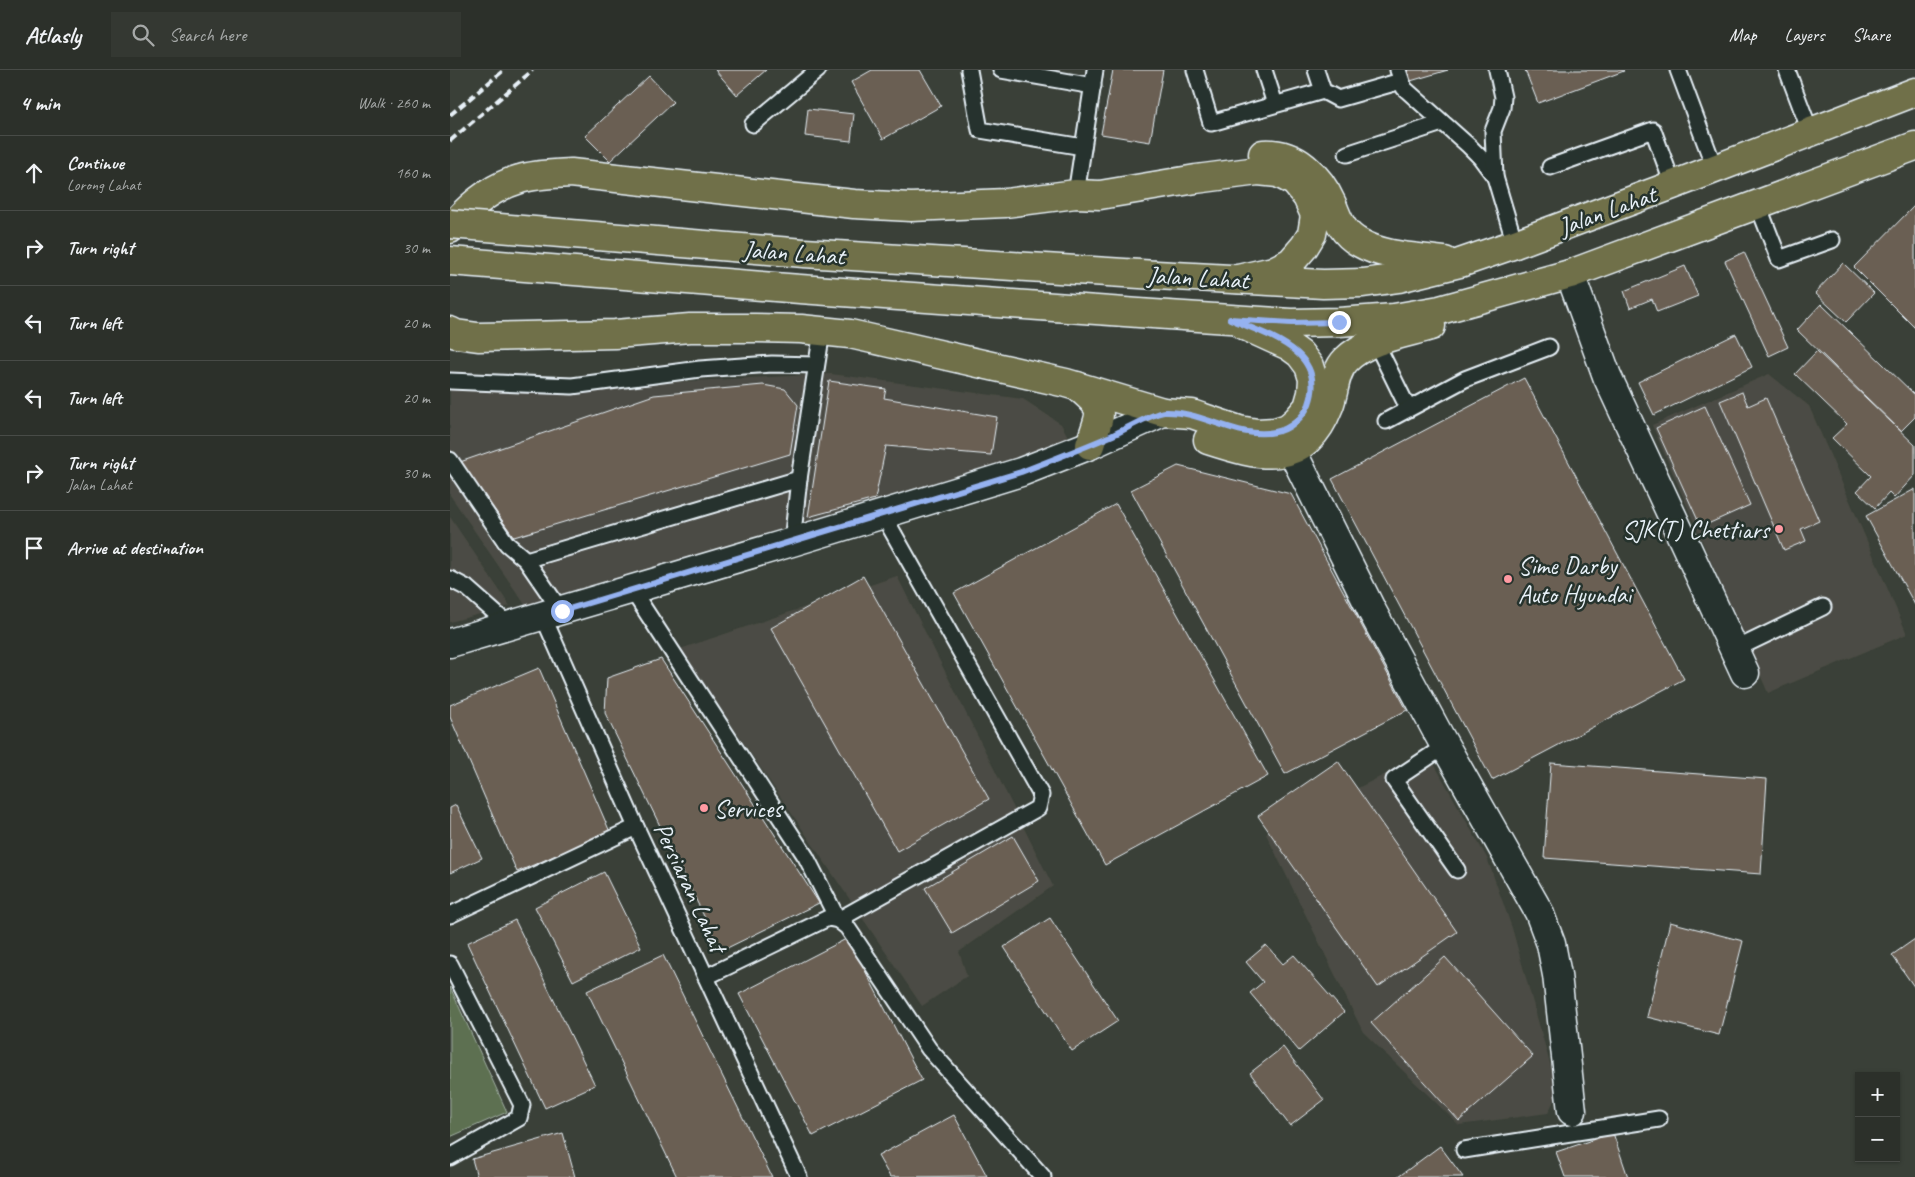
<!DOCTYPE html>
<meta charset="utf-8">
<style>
body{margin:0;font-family:Caveat,sans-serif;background:#343832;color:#f1f3f6}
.controls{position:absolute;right:15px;bottom:15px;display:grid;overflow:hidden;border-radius:0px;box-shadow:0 1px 4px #0004}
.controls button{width:45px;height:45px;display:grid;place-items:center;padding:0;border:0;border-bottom:1px solid #484b47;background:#2c302a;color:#f1f3f6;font:25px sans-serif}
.stop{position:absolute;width:15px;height:15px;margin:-11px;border:4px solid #95b2f1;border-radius:50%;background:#fff}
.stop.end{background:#95b2f1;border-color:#fff;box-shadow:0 1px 5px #0008}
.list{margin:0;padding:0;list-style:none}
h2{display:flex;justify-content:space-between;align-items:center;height:65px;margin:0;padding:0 20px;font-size:21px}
h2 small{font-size:16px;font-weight:400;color:#a6a9a8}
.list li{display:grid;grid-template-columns:32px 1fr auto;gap:15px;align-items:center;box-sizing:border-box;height:75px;padding:0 20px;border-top:1px solid #484b47}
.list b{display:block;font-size:19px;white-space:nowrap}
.list p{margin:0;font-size:16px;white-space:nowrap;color:#a6a9a8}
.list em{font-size:16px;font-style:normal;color:#a6a9a8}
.icon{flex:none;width:28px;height:28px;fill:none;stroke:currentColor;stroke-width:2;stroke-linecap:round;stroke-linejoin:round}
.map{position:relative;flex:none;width:1465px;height:1107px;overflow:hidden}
header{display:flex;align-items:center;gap:30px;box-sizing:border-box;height:70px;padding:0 25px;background:#2c302a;border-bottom:1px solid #484b47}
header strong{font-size:24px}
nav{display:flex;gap:28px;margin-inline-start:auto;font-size:18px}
.search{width:350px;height:45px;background:#343832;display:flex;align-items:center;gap:12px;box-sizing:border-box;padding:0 18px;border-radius:0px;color:#a6a9a8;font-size:19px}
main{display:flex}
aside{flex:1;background:#2c302a}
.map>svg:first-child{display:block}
</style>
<header>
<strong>Atlasly</strong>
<div class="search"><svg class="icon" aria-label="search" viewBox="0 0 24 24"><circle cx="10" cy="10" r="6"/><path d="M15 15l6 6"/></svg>Search here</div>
<nav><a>Map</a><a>Layers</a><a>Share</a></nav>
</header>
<main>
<aside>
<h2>4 min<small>Walk · 260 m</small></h2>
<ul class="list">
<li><svg class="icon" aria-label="ahead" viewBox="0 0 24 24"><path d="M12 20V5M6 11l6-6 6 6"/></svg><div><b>Continue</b><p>Lorong Lahat</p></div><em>160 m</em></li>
<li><svg class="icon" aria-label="right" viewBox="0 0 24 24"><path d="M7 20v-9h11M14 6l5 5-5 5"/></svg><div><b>Turn right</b></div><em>30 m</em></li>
<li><svg class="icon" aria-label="left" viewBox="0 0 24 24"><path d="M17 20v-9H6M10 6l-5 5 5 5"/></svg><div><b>Turn left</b></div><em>20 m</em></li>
<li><svg class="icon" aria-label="left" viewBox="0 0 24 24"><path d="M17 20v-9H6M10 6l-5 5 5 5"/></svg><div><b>Turn left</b></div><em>20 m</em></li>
<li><svg class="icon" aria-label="right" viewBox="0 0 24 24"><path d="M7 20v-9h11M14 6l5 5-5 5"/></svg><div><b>Turn right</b><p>Jalan Lahat</p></div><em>30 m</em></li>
<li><svg class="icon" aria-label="arrive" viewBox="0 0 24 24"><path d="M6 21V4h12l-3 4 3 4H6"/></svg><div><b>Arrive at destination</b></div></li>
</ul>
</aside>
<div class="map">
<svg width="1465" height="1107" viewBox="0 0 1465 1107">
<rect width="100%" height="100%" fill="#3a4038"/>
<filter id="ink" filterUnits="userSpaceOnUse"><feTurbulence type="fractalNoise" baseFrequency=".02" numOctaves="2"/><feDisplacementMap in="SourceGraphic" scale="10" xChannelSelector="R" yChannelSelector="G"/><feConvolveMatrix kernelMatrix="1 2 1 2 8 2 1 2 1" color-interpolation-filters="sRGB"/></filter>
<g filter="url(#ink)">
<g fill="#4b4c44">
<path d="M381,304L573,329L611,354L621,372L76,536L0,425V308L159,313L242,311Z"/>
<path d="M1319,304L1359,336L1457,564L1318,623L1202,355Z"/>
<path d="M0,447L60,536L0,552Z"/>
<path d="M447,506L603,816L509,882L517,906L472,936L230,579Z"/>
<path d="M978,683L1037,788L1062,858L1108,1022L1098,1043L1009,1055L913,962L816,764Z"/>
</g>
<path fill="#5d6f51" stroke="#a2b0a4" d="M0,917L57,1042L0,1067Z"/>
<g fill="#6a5f53" stroke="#e8f1f8">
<path d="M265,0H316L287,25Z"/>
<path d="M422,0H470L491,36L433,69L401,12Z"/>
<path d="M663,0H713L700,72L651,64Z"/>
<path d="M953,0H998L957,12Z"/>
<path d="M1075,0H1173L1174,1L1088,33Z"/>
<path d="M199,6L223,32L160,91L135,66Z"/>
<path d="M358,39L404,44L401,71L355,66Z"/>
<path d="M1465,135V258L1404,197Z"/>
<path d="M1294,182L1338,277L1319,286L1275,191Z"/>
<path d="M1393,193L1424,223L1396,252L1365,223Z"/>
<path d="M1235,196L1248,226L1207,242L1202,229L1180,238L1174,221Z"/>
<path d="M1371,234L1465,325V347L1451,361L1347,260Z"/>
<path d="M1286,264L1302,297L1204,345L1188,312Z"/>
<path d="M1367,281L1465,375V405L1444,428L1439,423L1425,438L1407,421L1421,406L1382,368L1397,354L1345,304Z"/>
<path d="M1074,308L1234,609L1042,710L882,409Z"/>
<path d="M379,311L436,319L434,328L547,347L541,385L436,376L425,429L358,447Z"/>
<path d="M313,315L335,319L348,335L340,384L64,467L10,392L204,325Z"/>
<path d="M1292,322L1298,336L1316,328L1369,451L1351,459L1356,471L1334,480L1270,331Z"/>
<path d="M1255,336L1300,435L1251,457L1206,358Z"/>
<path d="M728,396L841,424L957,640L835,704L681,420Z"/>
<path d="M1465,419V535L1416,446Z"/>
<path d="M666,434L818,706L655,795L504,523Z"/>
<path d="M413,506L539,729L447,781L321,558Z"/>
<path d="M211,589L369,833L271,881L155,643L157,608Z"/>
<path d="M89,598L160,762L67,802L0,647V635Z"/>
<path d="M888,691L1007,862L928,917L808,746Z"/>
<path d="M1101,693L1317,709L1311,804L1094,788Z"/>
<path d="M6,735L32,788L0,803V738Z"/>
<path d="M563,766L589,811L502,863L475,818Z"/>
<path d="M154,802L191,877L123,911L85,837Z"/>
<path d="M600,848L668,951L622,981L554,877Z"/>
<path d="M65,850L145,1015L95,1038L17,873Z"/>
<path d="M1220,852L1293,871L1269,965L1197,947Z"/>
<path d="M398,868L472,1010L363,1066L289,924Z"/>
<path d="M1465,869V918L1442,885Z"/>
<path d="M816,875L833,894L844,885L894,942L849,981L800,923L813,912L796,892Z"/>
<path d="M213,885L322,1107H227L137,921Z"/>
<path d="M995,887L1083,986L1009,1051L921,953Z"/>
<path d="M833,977L874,1030L840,1056L800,1003Z"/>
<path d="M504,1045L537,1106L440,1107L428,1086Z"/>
<path d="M113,1063L125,1107H27L22,1089Z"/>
<path d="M1163,1063L1178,1107H1115L1106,1082Z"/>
<path d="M990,1076L1013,1107H948Z"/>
</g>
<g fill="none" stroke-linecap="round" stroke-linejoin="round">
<g stroke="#e8f1f8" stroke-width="19">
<g id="lane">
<path d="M519,0L530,60L633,77"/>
<path d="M551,0L643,16"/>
<path d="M745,0L761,53L873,21"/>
<path d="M814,0L825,34"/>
<path d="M866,0L873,21L888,29L951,11"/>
<path d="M948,0L954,18L1019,76L1030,87L1045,107"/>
<path d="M1047,0L1053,27L1052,38L1043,61L1045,107L1065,174"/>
<path d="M1228,0L1265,99"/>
<path d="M1337,0L1360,61"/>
<path d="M303,54L368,0"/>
<path d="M897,84L992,53"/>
<path d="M1100,97L1203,60L1223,115"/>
<path d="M626,124L645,0"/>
<path d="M1308,135L1329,189L1382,170"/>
<path d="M926,273L958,338"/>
<path d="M0,311L122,316L250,299L322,294L366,295"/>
<path d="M936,351L1015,309L1099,277"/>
<path d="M0,390L57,474L76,490"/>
<path d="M349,409L372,261"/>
<path d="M0,509L17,518L60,556"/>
<path d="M182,520L356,787L388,850L588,738L591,725L432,443"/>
<path d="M111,541L76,490L349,409L342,472"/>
<path d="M93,546L186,757L349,1107"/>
<path d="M1284,580L1373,537"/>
<path d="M995,676L944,710L1007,800"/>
<path d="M0,845L186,757"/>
<path d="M0,894L72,1035L69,1048L0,1087"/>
<path d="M256,907L378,848L388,850L397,857L479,979L593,1107"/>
<path d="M1014,1080L1209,1049"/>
</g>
</g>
<g stroke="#e8f1f8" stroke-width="31">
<g id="street">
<path d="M1120,204L1157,306L1295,603"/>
<path d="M842,381L922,541L990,667L1089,842L1101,874L1107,905L1122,1041"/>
</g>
</g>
<g stroke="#e8f1f8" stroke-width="31">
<path id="secondary" d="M0,573L342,472L571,402L640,375L713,342"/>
</g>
<g stroke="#e8f1f8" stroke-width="31">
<g id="primary">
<path d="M813,84C846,82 869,105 882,134C888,150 893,164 910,173C934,187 968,187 995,191"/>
<path d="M0,159C18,137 42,117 70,109C86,104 104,104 121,103L404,134L461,137L556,133L626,124L650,125L746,109L808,101L828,103L845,112L857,127L865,145L862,164L854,177L841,192L823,201L788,209"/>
<path d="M0,191L350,219L703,244L841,253L889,252L944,248L990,240L1120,204L1465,76"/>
<path d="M706,205L873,214L913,213L949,208L1010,193L1065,174L1223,115L1465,22"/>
<path d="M0,261L6,264L28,267L165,264L240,258H305L351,259L400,264L616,313L713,342L742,344L789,360L807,363L825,362L838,358L847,350L858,337L862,323L863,309L859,296L850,284L839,276L795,256"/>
<path d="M627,316C657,341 651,340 640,375"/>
<path d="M758,370C810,387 855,399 879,336C885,321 884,302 896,290C917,269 954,264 981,256"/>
</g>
</g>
<use href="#lane" stroke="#26332d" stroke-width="15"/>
<use href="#street" stroke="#26332d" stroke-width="28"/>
<use href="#secondary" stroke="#26332d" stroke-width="28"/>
<use href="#primary" stroke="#70704a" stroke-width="28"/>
<g stroke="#e8f1f8" stroke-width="4" stroke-dasharray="8 4" stroke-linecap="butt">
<path d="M0,45L54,0"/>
<path d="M0,71L83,0"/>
</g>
<g stroke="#e8f1f8" stroke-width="31" stroke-linecap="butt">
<path id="primary-bridge" d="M0,154L354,183L706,205"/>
</g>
<use href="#primary-bridge" stroke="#70704a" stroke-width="28"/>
</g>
</g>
<g fill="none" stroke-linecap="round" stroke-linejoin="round" filter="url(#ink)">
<path stroke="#95b2f1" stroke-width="6" d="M112,541L571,402C602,390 633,378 663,365C674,360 703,343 714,342C752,340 787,370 825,362C839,360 854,347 859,334C878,281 817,265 780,249L841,253L889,252"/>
</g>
<g fill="#ff9aa2" stroke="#26332d" stroke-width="2">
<circle cx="1329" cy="459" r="5"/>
<circle cx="1058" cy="509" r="5"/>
<circle cx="254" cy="738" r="5"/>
</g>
<g text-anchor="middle" stroke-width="5" stroke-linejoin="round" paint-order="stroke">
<g font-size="25" fill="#e8f1f8" stroke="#26332d">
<text transform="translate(1157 140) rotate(-20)" y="9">Jalan Lahat</text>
<text transform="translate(344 182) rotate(4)" y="9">Jalan Lahat</text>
<text transform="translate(748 207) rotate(3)" y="9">Jalan Lahat</text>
<text transform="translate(241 817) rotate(65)" y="9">Persiaran Lahat</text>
</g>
<g font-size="25" fill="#e8f1f8" stroke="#26332d" text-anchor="start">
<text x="1319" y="468" text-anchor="end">SJK(T) Chettiars</text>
<text x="1068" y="504">Sime Darby<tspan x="1068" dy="29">Auto Hyundai</tspan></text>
<text x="264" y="747">Services</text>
</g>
</g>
</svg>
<div class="controls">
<button>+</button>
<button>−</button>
</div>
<div class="stop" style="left:112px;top:541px"></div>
<div class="stop end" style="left:889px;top:252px"></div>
</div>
</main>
